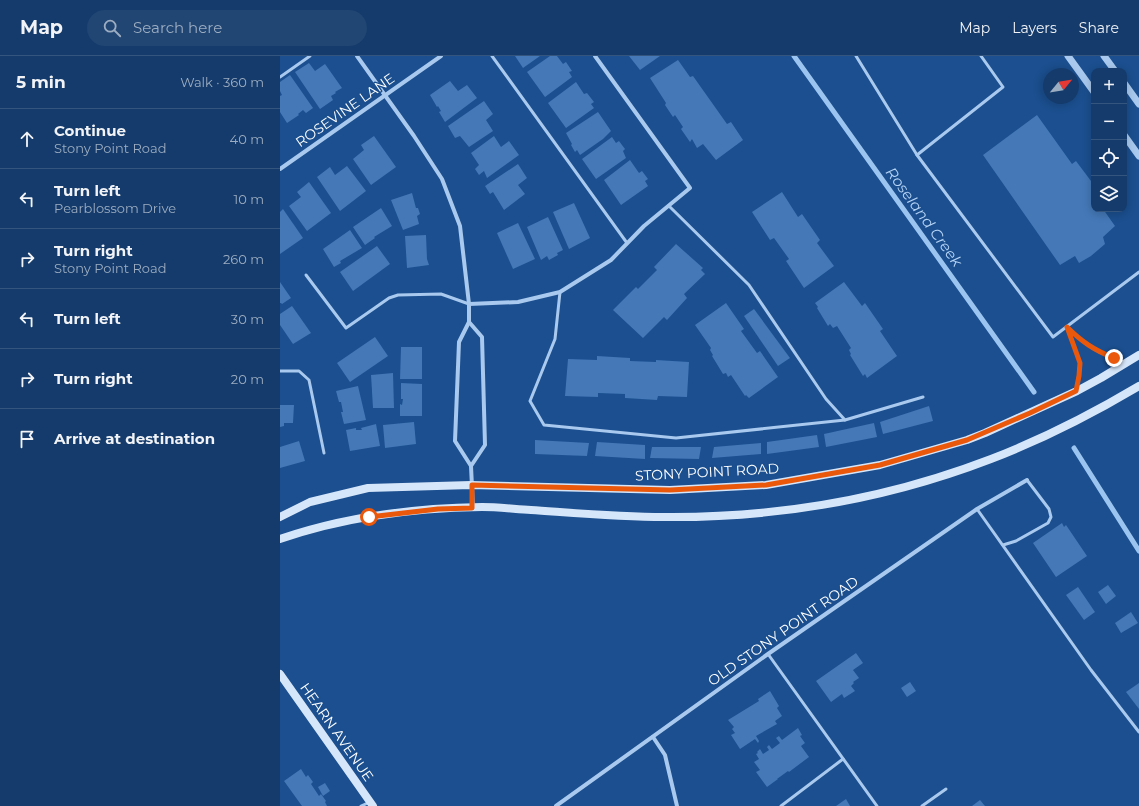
<!DOCTYPE html>
<meta charset="utf-8">
<style>
body{margin:0;font-family:Montserrat,sans-serif;background:#214673;color:#f1f3f6}
.controls{position:absolute;right:12px;top:12px;display:grid;overflow:hidden;border-radius:8px;box-shadow:0 2px 10px #0003}
.controls button{width:36px;height:36px;display:grid;place-items:center;padding:0;border:0;border-bottom:1px solid #33557e;background:#143b6b;color:#f1f3f6;font:20px sans-serif}
.compass{position:absolute;left:763px;top:12px;width:36px;height:36px;border-radius:50%;background:#143b6b;box-shadow:0 2px 10px #0003;rotate:60deg}
.stop{position:absolute;width:12px;height:12px;margin:-9px;border:3px solid #ea580c;border-radius:50%;background:#fff}
.stop.end{background:#ea580c;border-color:#fff;box-shadow:0 1px 4px #0008}
.list{margin:0;padding:0;list-style:none}
h2{display:flex;justify-content:space-between;align-items:center;height:52px;margin:0;padding:0 16px;font-size:17px}
h2 small{font-size:13px;font-weight:400;color:#9dadc1}
.list li{display:grid;grid-template-columns:26px 1fr auto;gap:12px;align-items:center;box-sizing:border-box;height:60px;padding:0 16px;border-top:1px solid #33557e}
.list b{display:block;font-size:15px;white-space:nowrap}
.list p{margin:0;font-size:13px;white-space:nowrap;color:#9dadc1}
.list em{font-size:13px;font-style:normal;color:#9dadc1}
.icon{flex:none;width:22px;height:22px;fill:none;stroke:currentColor;stroke-width:2;stroke-linecap:round;stroke-linejoin:round}
.map{position:relative;flex:none;width:859px;height:750px;overflow:hidden}
header{display:flex;align-items:center;gap:24px;box-sizing:border-box;height:56px;padding:0 20px;background:#143b6b;border-bottom:1px solid #33557e}
header strong{font-size:19px}
nav{display:flex;gap:22px;margin-inline-start:auto;font-size:14px}
.search{width:280px;height:36px;background:#214673;display:flex;align-items:center;gap:10px;box-sizing:border-box;padding:0 14px;border-radius:22px;color:#9dadc1;font-size:15px}
main{display:flex}
aside{flex:1;background:#143b6b}
.map>svg:first-child{display:block}
</style>
<header>
<strong>Map</strong>
<div class="search"><svg class="icon" aria-label="search" viewBox="0 0 24 24"><circle cx="10" cy="10" r="6"/><path d="M15 15l6 6"/></svg>Search here</div>
<nav><a>Map</a><a>Layers</a><a>Share</a></nav>
</header>
<main>
<aside>
<h2>5 min<small>Walk · 360 m</small></h2>
<ul class="list">
<li><svg class="icon" aria-label="ahead" viewBox="0 0 24 24"><path d="M12 20V5M6 11l6-6 6 6"/></svg><div><b>Continue</b><p>Stony Point Road</p></div><em>40 m</em></li>
<li><svg class="icon" aria-label="left" viewBox="0 0 24 24"><path d="M17 20v-9H6M10 6l-5 5 5 5"/></svg><div><b>Turn left</b><p>Pearblossom Drive</p></div><em>10 m</em></li>
<li><svg class="icon" aria-label="right" viewBox="0 0 24 24"><path d="M7 20v-9h11M14 6l5 5-5 5"/></svg><div><b>Turn right</b><p>Stony Point Road</p></div><em>260 m</em></li>
<li><svg class="icon" aria-label="left" viewBox="0 0 24 24"><path d="M17 20v-9H6M10 6l-5 5 5 5"/></svg><div><b>Turn left</b></div><em>30 m</em></li>
<li><svg class="icon" aria-label="right" viewBox="0 0 24 24"><path d="M7 20v-9h11M14 6l5 5-5 5"/></svg><div><b>Turn right</b></div><em>20 m</em></li>
<li><svg class="icon" aria-label="arrive" viewBox="0 0 24 24"><path d="M6 21V4h12l-3 4 3 4H6"/></svg><div><b>Arrive at destination</b></div></li>
</ul>
</aside>
<div class="map">
<svg width="859" height="750" viewBox="0 0 859 750">
<rect width="100%" height="100%" fill="#1b4f8f"/>
<g fill="none" stroke-linecap="round" stroke-linejoin="round">
<g stroke="#9cc4f0" stroke-width="5">
<path d="M514,0L754,336"/>
<path d="M794,392L859,495"/>
</g>
</g>
<g fill="#4478b7">
<path d="M235,0H260L243,12Z"/>
<path d="M270,0H277L283,8L286,6L292,15L289,16L292,21L265,41L247,16Z"/>
<path d="M349,0H380L360,14Z"/>
<path d="M398,4L410,21L413,20L447,68L451,66L463,84L436,104L423,88L417,92L412,83L410,86L401,73L403,71L395,59L393,61L385,49L386,47L370,22Z"/>
<path d="M29,7L35,15L45,8L62,32L55,36L56,37L51,40L53,44L40,53L15,16Z"/>
<path d="M10,19L33,52L26,57L23,54L18,58L19,59L7,67L0,56V40L2,39L0,35V26Z"/>
<path d="M170,25L178,35L187,29L197,42L165,66L159,56L161,55L158,50L157,51L150,39Z"/>
<path d="M296,26L304,38L307,37L314,46L311,48L314,52L286,72L268,47Z"/>
<path d="M204,45L213,58L206,64L213,75L189,91L180,80L175,82L168,70Z"/>
<path d="M318,56L331,75L323,83L300,99L297,94L295,96L291,89L292,88L286,77Z"/>
<path d="M757,59L792,108L796,105L814,129V134L811,136L814,140V153H823L835,170L823,181L825,188L811,200L799,207L795,200L780,209L703,99Z"/>
<path d="M94,80L116,111L91,129L73,103L84,94L81,89Z"/>
<path d="M214,80L221,91L229,85L239,99L207,122L204,115L199,119L195,113L199,109L191,97Z"/>
<path d="M332,81L336,87L339,85L345,93L343,95L346,102L316,123L302,103Z"/>
<path d="M350,104L359,117L362,115L368,123L365,125L368,130L341,149L324,124Z"/>
<path d="M238,108L247,122L238,129L245,138L224,154L213,136L210,138L205,130Z"/>
<path d="M67,110L86,135L60,155L37,121L50,111L55,119Z"/>
<path d="M29,126L51,157L27,175L9,150L21,141L17,136Z"/>
<path d="M502,136L518,161L522,158L540,184L537,187L554,210L524,232L506,205L509,203L494,182L490,184L472,156Z"/>
<path d="M132,137L136,152H138L140,158L137,160L139,168L123,174L111,144Z"/>
<path d="M294,147L310,182L289,193L273,156Z"/>
<path d="M101,152L112,170L94,181L95,182L85,189L73,171Z"/>
<path d="M3,153L23,182L0,198V156Z"/>
<path d="M268,161L283,194L277,197L278,199L269,204L267,200L261,204L247,171Z"/>
<path d="M238,167L255,203L233,213L217,177Z"/>
<path d="M70,174L82,192L60,205L61,207L54,211L43,193Z"/>
<path d="M146,179L147,203L149,209L127,212L125,180Z"/>
<path d="M396,188L423,212L421,214L425,218L404,238L407,242L387,264L384,261L363,282L333,254L356,231L358,233L377,214L374,211Z"/>
<path d="M97,190L110,208L73,235L60,216Z"/>
<path d="M0,226L11,242L2,248L1,247H0Z"/>
<path d="M564,226L582,250L585,247L603,273L600,275L617,300L587,322L585,318L583,320L570,299L571,298L569,294L571,292L557,270L553,272L550,268L548,270L537,252L538,251L535,247Z"/>
<path d="M446,247L464,273L461,275L477,297L480,295L498,321L469,342L466,339L465,340L451,319L448,321L446,317L443,318L432,300L433,299L430,294L431,292L415,269Z"/>
<path d="M12,250L31,277L13,288L0,269V258Z"/>
<path d="M474,253L510,302L498,310L464,260Z"/>
<path d="M95,281L108,300L70,326L57,307Z"/>
<path d="M121,291H142V323H120Z"/>
<path d="M317,300L350,302V305L376,306V304L409,306L407,341L378,340L377,344L345,342V338L318,337V341L285,340L288,303L317,304Z"/>
<path d="M113,317L114,352H93L91,319Z"/>
<path d="M121,327L142,328V360H120V348L122,349L123,343H121Z"/>
<path d="M78,330L86,364L64,368L61,356H63L61,346H59L56,335Z"/>
<path d="M0,349H14L13,367H4V370L0,371Z"/>
<path d="M649,350L653,365L603,378L600,366Z"/>
<path d="M134,366L136,388L105,392L103,369Z"/>
<path d="M594,367L597,381L546,391L544,378Z"/>
<path d="M96,368L100,390L70,395L66,374L76,372V374H82L81,372Z"/>
<path d="M537,379L539,391L487,398V386Z"/>
<path d="M255,384L309,387L307,400L255,398Z"/>
<path d="M19,385L25,405L0,412V391Z"/>
<path d="M317,386L365,389V403L315,400Z"/>
<path d="M481,387V398L432,402L434,391Z"/>
<path d="M372,391H421L419,403L370,402Z"/>
<path d="M782,467L784,471L786,469L807,500L776,521L753,487Z"/>
<path d="M828,529L836,540L826,548L818,536Z"/>
<path d="M798,531L815,556L804,564L786,539Z"/>
<path d="M851,556L858,567L841,577L835,567Z"/>
<path d="M576,597L583,607L573,614L579,622L573,626L574,627L571,630L575,635L564,642L562,638L551,646L536,625Z"/>
<path d="M630,626L636,635L627,641L621,632Z"/>
<path d="M859,627V653L846,636Z"/>
<path d="M490,635L499,650L497,652L502,660L495,665L497,668L476,680L479,685L478,687L475,683L460,693L451,679L455,677L452,673L454,671L448,664L479,645L478,643Z"/>
<path d="M518,672L522,679L520,680L525,687L521,690L529,701L509,716L508,715L497,723H498L487,731L476,716L480,714L474,706L479,703L476,698L478,697L477,696L480,693L483,698L489,694L487,691L489,689L492,693L500,687L496,682L499,680L502,684Z"/>
<path d="M21,713L26,721L28,719L33,726L31,728L39,740L41,738L46,745L45,746L47,750H22L4,725Z"/>
<path d="M45,727L50,735L43,740L38,731Z"/>
<path d="M566,743L570,750H556Z"/>
<path d="M700,744L705,750H692Z"/>
</g>
<g fill="none" stroke-linecap="round" stroke-linejoin="round">
<g stroke="#a9c9ee" stroke-width="3">
<path d="M212,0L347,187"/>
<path d="M576,0L637,99"/>
<path d="M701,0L723,31L637,99L773,281L859,216"/>
<path d="M0,21L30,0"/>
<path d="M389,150L469,229L546,343L565,364"/>
<path d="M26,219L66,272L109,242L118,239L161,238L189,248"/>
<path d="M280,236L275,283L250,345L264,369L396,382L565,364L643,341"/>
<path d="M787,271C805,289 819,298 844,306"/>
<path d="M788,272L800,307L797,332"/>
<path d="M0,315H19L29,324L44,397"/>
<path d="M697,453L811,614L859,676"/>
<path d="M723,489L736,485L768,467L771,461L769,453L747,424"/>
<path d="M488,598L597,750"/>
<path d="M81,750L90,746"/>
<path d="M501,750L563,703"/>
<path d="M642,750L666,733"/>
</g>
<g stroke="#a9c9ee" stroke-width="4">
<path d="M77,0L134,80L162,123L180,170L189,248V266L179,286L175,385L191,410L193,452"/>
<path d="M0,113L161,0"/>
<path d="M189,248L238,246L280,236L331,204L364,170L410,132L315,0"/>
<path d="M189,266L202,281L205,389L191,410"/>
<path d="M373,681L385,699L397,750"/>
<path d="M276,750L488,598L697,453L747,424"/>
</g>
<g stroke="#a9c9ee" stroke-width="7">
<path d="M788,0L814,36"/>
<path d="M824,0L835,15"/>
<path d="M844,27L859,48"/>
<path d="M844,79L859,100"/>
</g>
<g stroke="#d6e6fa" stroke-width="8">
<path d="M0,461L30,446L88,432L191,429L390,434L486,429L600,409L687,384L705,377L797,335L821,322L859,299"/>
<path d="M0,483C64,461 134,452 202,451C218,451 234,453 251,454C295,457 340,461 384,461C495,462 607,443 711,403C763,383 812,358 859,330"/>
<path d="M0,618L93,750"/>
</g>
</g>
<g fill="none" stroke-linecap="round" stroke-linejoin="round">
<path stroke="#ea580c" stroke-width="5" d="M89,461L158,453L192,452V429L390,434L486,429L600,409L687,384L750,357L796,335L799,320L800,307L787,271C802,286 814,294 834,302"/>
</g>
<g text-anchor="middle" stroke-width="3" stroke-linejoin="round" paint-order="stroke">
<g font-size="14" fill="#fff" stroke="#1b4f8f">
<text transform="translate(65 54) rotate(-35)" y="5">ROSEVINE LANE</text>
<text transform="translate(427 416) rotate(-3)" y="5">STONY POINT ROAD</text>
<text transform="translate(503 575) rotate(-35)" y="5">OLD STONY POINT ROAD</text>
<text transform="translate(57 676) rotate(55)" y="5">HEARN AVENUE</text>
</g>
<g font-size="15" font-style="italic" fill="#b5d3f5" stroke="#1b4f8f">
<text transform="translate(644 161) rotate(54)" y="5">Roseland Creek</text>
</g>
</g>
</svg>
<div class="controls">
<button>+</button>
<button>−</button>
<button><svg class="icon" aria-label="locate" viewBox="0 0 24 24"><circle cx="12" cy="12" r="6"/><path d="M12 2v4M12 18v4M2 12h4M18 12h4"/></svg></button>
<button><svg class="icon" aria-label="layers" viewBox="0 0 24 24"><path d="M12 4l9 5-9 5-9-5zM3 14l9 5 9-5"/></svg></button>
</div>
<svg class="compass" viewBox="-18 -18 36 36"><path d="M0-13l5 13h-10z" fill="#e53935"/><path d="M0 13l5-13h-10z" fill="#9dadc1"/></svg>
<div class="stop" style="left:89px;top:461px"></div>
<div class="stop end" style="left:834px;top:302px"></div>
</div>
</main>
